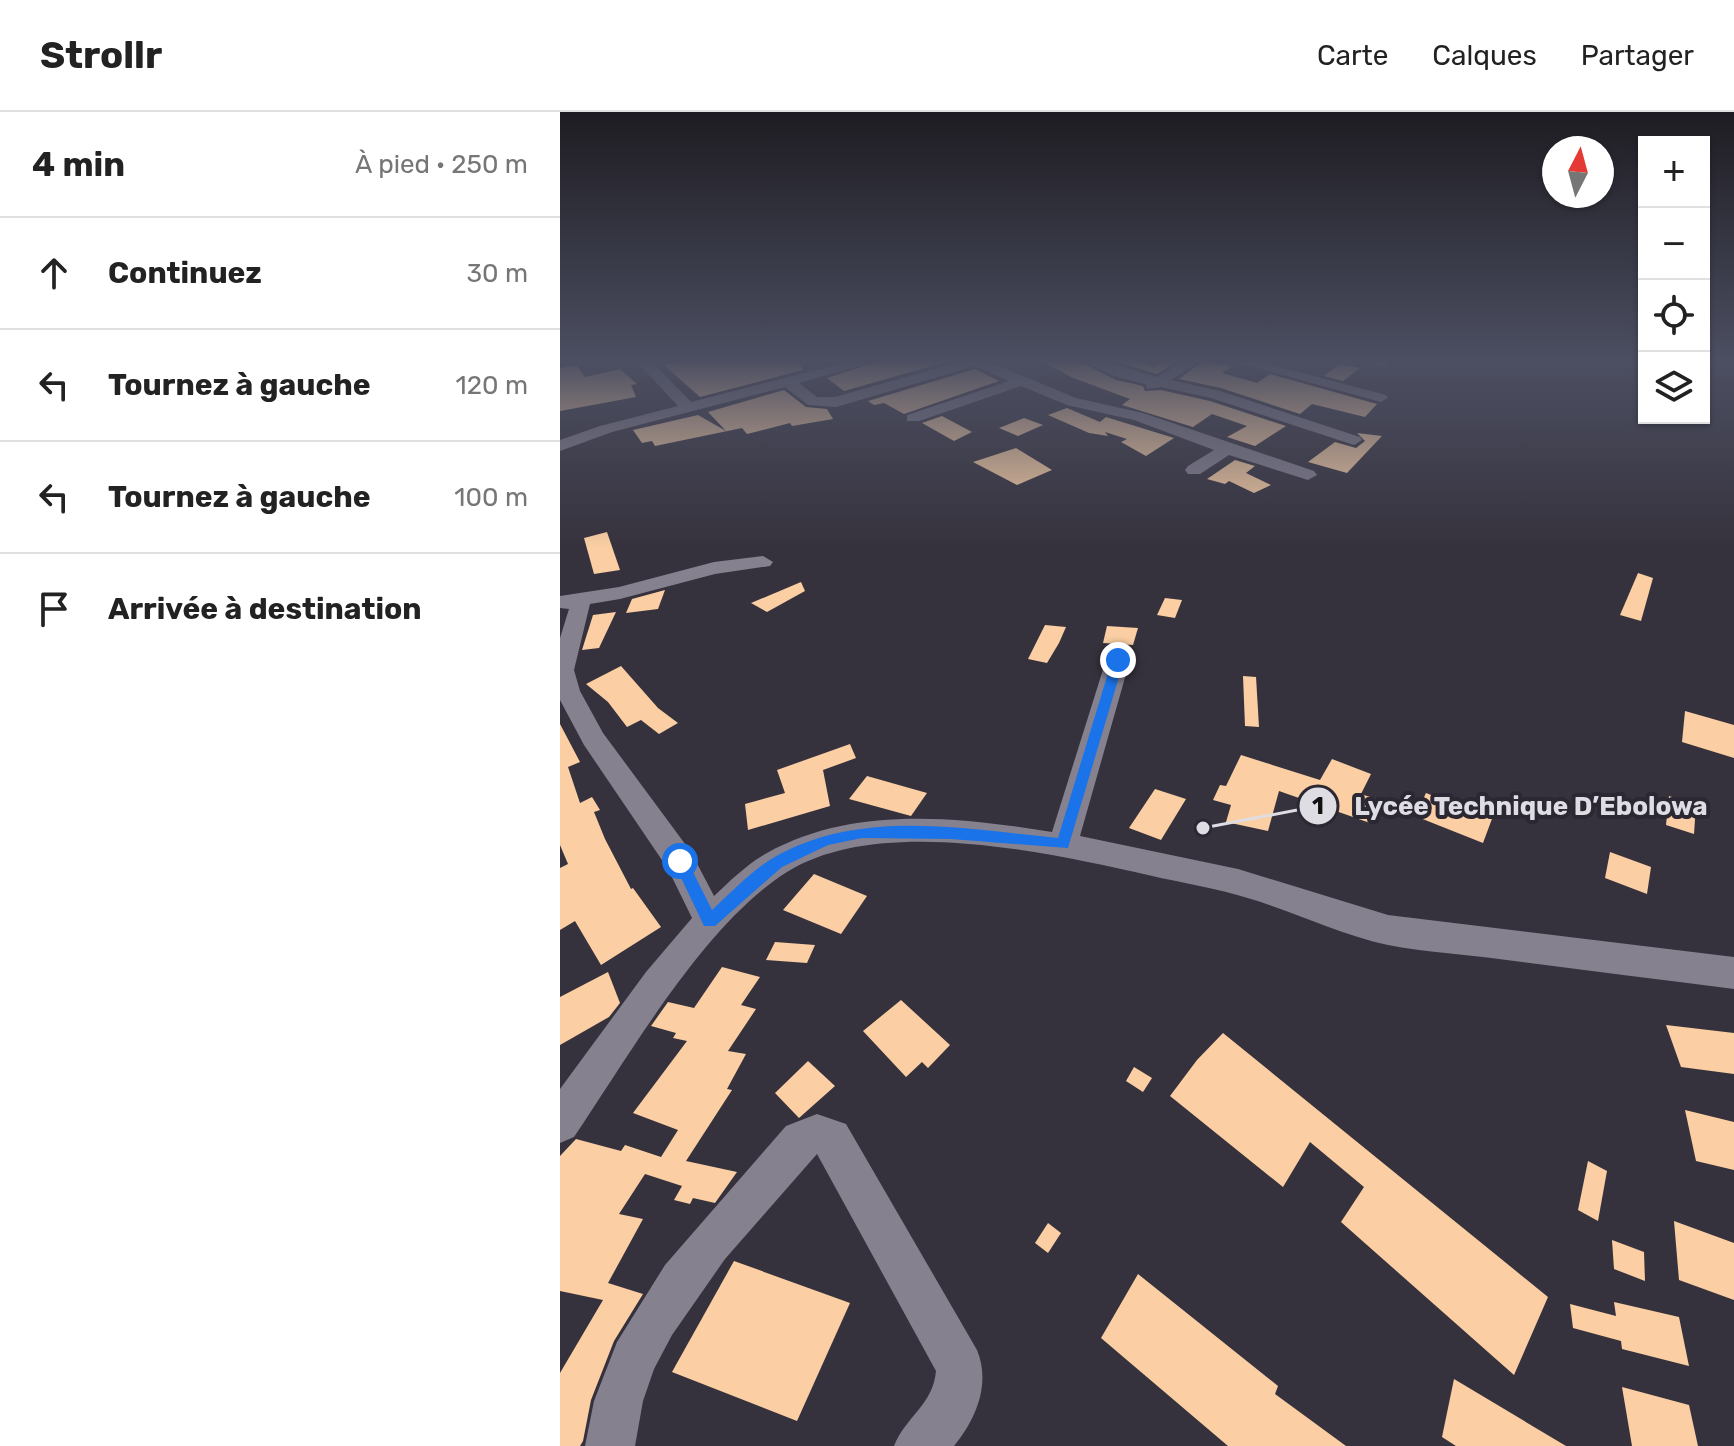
<!DOCTYPE html>
<html lang="fr">
<meta charset="utf-8">
<style>
body{margin:0;font-family:Rubik,sans-serif;background:#f6f6f6;color:#222}
.controls{position:absolute;right:24px;top:24px;display:grid;overflow:hidden;border-radius:0px;box-shadow:0 2px 6px #0004}
.controls button{width:72px;height:72px;display:grid;place-items:center;padding:0;border:0;border-bottom:2px solid #e0e0e0;background:#fff;color:#222;font:40px sans-serif}
.compass{position:absolute;left:982px;top:24px;width:72px;height:72px;border-radius:50%;background:#fff;box-shadow:0 2px 6px #0004;rotate:6deg}
.stop{position:absolute;width:24px;height:24px;margin:-18px;border:6px solid #1a73e8;border-radius:50%;background:#fff}
.stop.end{background:#1a73e8;border-color:#fff;box-shadow:0 2px 8px #0008}
.list{margin:0;padding:0;list-style:none}
h2{display:flex;justify-content:space-between;align-items:center;height:104px;margin:0;padding:0 32px;font-size:34px}
h2 small{font-size:26px;font-weight:400;color:#767676}
.list li{display:grid;grid-template-columns:52px 1fr auto;gap:24px;align-items:center;box-sizing:border-box;height:112px;padding:0 32px;border-top:2px solid #e0e0e0}
.list b{display:block;font-size:30px;white-space:nowrap}
.list em{font-size:26px;font-style:normal;color:#767676}
.icon{flex:none;width:44px;height:44px;fill:none;stroke:currentColor;stroke-width:2;stroke-linecap:round;stroke-linejoin:round}
.map{position:relative;flex:none;width:1174px;height:1334px;overflow:hidden}
header{display:flex;align-items:center;gap:48px;box-sizing:border-box;height:112px;padding:0 40px;background:#fff;border-bottom:2px solid #e0e0e0}
header strong{font-size:38px}
nav{display:flex;gap:44px;margin-inline-start:auto;font-size:28px}
main{display:flex}
aside{flex:1;background:#fff}
.map>svg:first-child{display:block}
</style>
<header>
<strong>Strollr</strong>
<nav><a>Carte</a><a>Calques</a><a>Partager</a></nav>
</header>
<main>
<aside>
<h2>4 min<small>À pied · 250 m</small></h2>
<ul class="list">
<li><svg class="icon" aria-label="ahead" viewBox="0 0 24 24"><path d="M12 20V5M6 11l6-6 6 6"/></svg><div><b>Continuez</b></div><em>30 m</em></li>
<li><svg class="icon" aria-label="left" viewBox="0 0 24 24"><path d="M17 20v-9H6M10 6l-5 5 5 5"/></svg><div><b>Tournez à gauche</b></div><em>120 m</em></li>
<li><svg class="icon" aria-label="left" viewBox="0 0 24 24"><path d="M17 20v-9H6M10 6l-5 5 5 5"/></svg><div><b>Tournez à gauche</b></div><em>100 m</em></li>
<li><svg class="icon" aria-label="arrive" viewBox="0 0 24 24"><path d="M6 21V4h12l-3 4 3 4H6"/></svg><div><b>Arrivée à destination</b></div></li>
</ul>
</aside>
<div class="map">
<svg width="1174" height="1334" viewBox="0 0 1174 1334">
<rect width="100%" height="100%" fill="#36323d"/>
<g fill="#fbcfa3">
<path d="M120,249H238L243,258L140,285L104,253Z"/>
<path d="M319,249H389L284,279L267,266Z"/>
<path d="M482,249H519L556,268L583,274L585,279L601,278L650,289L726,314L695,334L667,325L687,314L652,302L633,315L562,293L570,287L511,265Z"/>
<path d="M554,249H575L594,255L602,249H617L597,262Z"/>
<path d="M643,249L673,254L662,261L697,271L710,262L817,292L805,305L752,292L740,302L661,276L619,267Z"/>
<path d="M780,252L800,256L783,269L764,264Z"/>
<path d="M16,253L25,265L60,257L77,272L71,273L76,285L0,299V256Z"/>
<path d="M415,257L439,269L344,302L324,291L314,293L308,289Z"/>
<path d="M224,278L246,295L267,297L273,307L232,314L230,311L187,322L182,316L95,334L92,329L82,331L73,318L138,303L166,319L148,300Z"/>
<path d="M507,296L540,310L546,305L614,326L586,344L561,330L567,327L545,320L548,324L529,321L488,303Z"/>
<path d="M382,304L412,320L394,329L362,311Z"/>
<path d="M464,306L483,313L458,324L439,316Z"/>
<path d="M797,321L822,324L787,361L748,350L775,330L796,336L805,329Z"/>
<path d="M456,336L492,358L457,373L413,350Z"/>
<path d="M675,348L695,354L686,361L711,373L694,381L669,369L665,372L647,367Z"/>
<path d="M47,420L60,458L34,462L24,426Z"/>
<path d="M1078,461L1093,466L1081,509L1060,503Z"/>
<path d="M241,470L245,479L207,500L191,491Z"/>
<path d="M105,478L98,497L66,501L72,487Z"/>
<path d="M605,486L622,488L615,506L597,503Z"/>
<path d="M56,500L39,536L22,538L33,503Z"/>
<path d="M485,513L506,515L499,531L487,551L468,547Z"/>
<path d="M547,514L578,516L573,533L543,531Z"/>
<path d="M61,554L98,596L118,611L99,622L81,608L67,615L48,590L26,572Z"/>
<path d="M683,564L696,565L699,615L685,614Z"/>
<path d="M1125,599L1174,613V646L1122,630Z"/>
<path d="M0,612L20,650L8,655L20,691L32,685L40,698L34,700L45,727L71,777L73,776L101,815L41,853L15,809L0,818V756L8,752L0,733Z"/>
<path d="M290,632L296,646L263,658L270,694L188,718L185,692L225,681L217,658Z"/>
<path d="M681,643L760,668L772,647L811,662L801,682L819,688L810,711L719,679L708,719L666,710L671,693L653,688L660,673L666,674Z"/>
<path d="M307,664L367,681L351,704L289,687Z"/>
<path d="M595,677L626,687L601,728L569,716Z"/>
<path d="M866,681L915,700L919,690L936,696L923,731L855,704Z"/>
<path d="M1109,684L1136,693L1134,722L1106,713Z"/>
<path d="M1050,740L1091,755L1087,782L1045,766Z"/>
<path d="M254,762L307,784L281,822L223,798Z"/>
<path d="M215,830L255,833L247,851L206,848Z"/>
<path d="M162,855L200,865L181,893L196,897L168,939L186,942L167,977L172,978L126,1049L177,1060L155,1091L133,1086L130,1092L114,1088L122,1074L85,1062L59,1102L83,1107L48,1171L83,1182L54,1229L31,1288L23,1329L20,1334H0V1261L43,1188L0,1179V1044L16,1027L61,1039L65,1033L101,1045L118,1018L73,1001L127,929L113,926L116,921L91,914L108,890L134,896Z"/>
<path d="M48,860L60,891L49,905L0,933V885Z"/>
<path d="M341,888L390,933L368,956L362,950L346,965L303,919Z"/>
<path d="M1106,913L1174,921V962L1121,955Z"/>
<path d="M663,921L988,1185L954,1263L781,1110L804,1075L750,1030L723,1075L610,984L637,948Z"/>
<path d="M248,949L275,974L239,1006L215,981Z"/>
<path d="M574,955L592,966L583,980L566,969Z"/>
<path d="M1125,998L1174,1010V1058L1136,1049Z"/>
<path d="M1028,1049L1047,1059L1038,1109L1018,1098Z"/>
<path d="M1114,1109L1174,1131V1188L1119,1168Z"/>
<path d="M488,1111L501,1121L488,1141L475,1131Z"/>
<path d="M1052,1128L1084,1140L1085,1169L1054,1157Z"/>
<path d="M174,1149L290,1191L237,1309L112,1260Z"/>
<path d="M578,1162L718,1274L715,1282L786,1334H668L541,1226Z"/>
<path d="M1054,1190L1119,1205L1129,1254L1062,1237L1061,1229L1013,1216L1010,1192L1056,1204Z"/>
<path d="M894,1267L1006,1334H896L882,1325Z"/>
<path d="M1062,1275L1129,1293L1138,1334H1072Z"/>
</g>
<g fill="none" stroke-linecap="round" stroke-linejoin="round">
<g fill="#86818f" fill-rule="evenodd">
<path d="M76,249H91L131,290L291,249H316L239,271L257,285H275L402,249H427L516,286L583,301L754,359L757,363L748,368L669,343L640,362H628L625,358L628,354L654,338L574,308L507,293L461,274L359,309H347V303L449,269L415,254L276,295L248,293L225,275L52,320L0,339V328L40,314L118,294Z"/>
<path d="M522,249H542L597,265L623,249H640L611,268L660,279L800,325L802,328L794,333L651,286L601,275L587,277L586,272L557,265Z"/>
<path d="M672,249H697L826,283L828,286L821,290Z"/>
<path d="M804,249H827L829,252L822,256Z"/>
<path d="M203,444L213,450L210,454L155,462L60,487L30,492L14,558L20,579L43,621L131,740L154,784C170,769 187,752 207,741C293,693 398,705 492,720L546,548L550,543H566L570,548L520,724L678,757L828,803L1174,845V877C1096,867 1017,857 939,847C902,842 864,840 828,833C781,823 737,801 691,787C657,776 622,771 588,763C489,741 319,702 227,760C144,812 69,944 14,1025L0,1031V977L86,860L132,806L108,757L24,633L0,588V526L9,497L0,496V484L59,475L154,450Z"/>
<path d="M257,1002L286,1012L417,1238C431,1272 416,1307 394,1334H334C346,1304 373,1293 376,1259L257,1042L165,1147L112,1223L94,1257L83,1289L75,1334H25L34,1289L57,1230L105,1153L226,1014Z"/>
</g>
</g>
<linearGradient id="sky" x2="0" y2="1"><stop stop-color="#1e1c22"/><stop offset="0.57" stop-color="#4c4f62"/><stop offset="1" stop-color="#4c4f62" stop-opacity="0"/></linearGradient>
<rect width="1174" height="436" fill="url(#sky)"/>
<path fill="#1a73e8" d="M558,545L564,548L508,736L391,727L302,726L268,733L222,755L155,814H144L113,749L115,744H125L152,798C171,781 191,759 213,746C299,696 405,717 498,726L552,548Z"/>
<path fill="none" stroke="#dfdde4" stroke-width="3" d="M643 716L758 694"/>
<g fill="#dfdde4" stroke="#2b2833" stroke-width="3">
<circle cx="643" cy="716" r="8"/>
<circle cx="758" cy="694" r="20"/>
</g>
<g font-size="24" text-anchor="middle" font-weight="bold" fill="#111">
<text x="758" y="702">1</text>
</g>
<g font-size="26" text-anchor="middle" font-weight="bold" fill="#dfdde4" stroke="#2b2833" stroke-width="8" stroke-linejoin="round" paint-order="stroke">
<text x="971" y="703">Lycée Technique D’Ebolowa</text>
</g>
</svg>
<div class="controls">
<button>+</button>
<button>−</button>
<button><svg class="icon" aria-label="locate" viewBox="0 0 24 24"><circle cx="12" cy="12" r="6"/><path d="M12 2v4M12 18v4M2 12h4M18 12h4"/></svg></button>
<button><svg class="icon" aria-label="layers" viewBox="0 0 24 24"><path d="M12 4l9 5-9 5-9-5zM3 14l9 5 9-5"/></svg></button>
</div>
<svg class="compass" viewBox="-18 -18 36 36"><path d="M0-13l5 13h-10z" fill="#e53935"/><path d="M0 13l5-13h-10z" fill="#767676"/></svg>
<div class="stop" style="left:120px;top:749px"></div>
<div class="stop end" style="left:558px;top:548px"></div>
</div>
</main>
